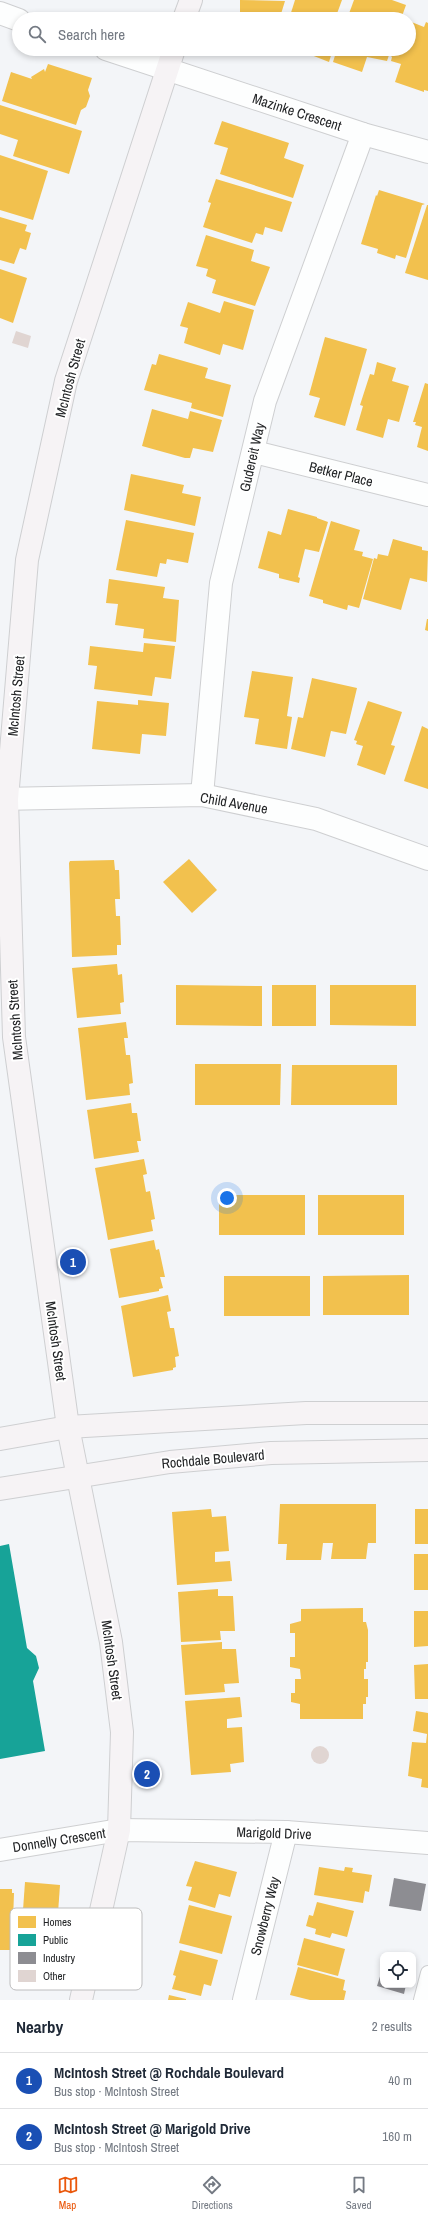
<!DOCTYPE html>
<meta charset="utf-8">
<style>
body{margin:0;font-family:"Archivo Narrow",sans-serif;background:#f2f2f3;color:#1f2937}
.controls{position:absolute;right:12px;bottom:12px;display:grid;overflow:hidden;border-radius:8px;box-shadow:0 2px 6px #0003}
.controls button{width:36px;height:36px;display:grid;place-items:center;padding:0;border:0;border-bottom:1px solid #e0e1e3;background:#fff;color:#1f2937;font:20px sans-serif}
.you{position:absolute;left:227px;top:1198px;width:14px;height:14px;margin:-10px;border:3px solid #fff;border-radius:50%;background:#1a73e8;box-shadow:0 0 0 6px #1a73e833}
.badge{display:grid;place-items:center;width:26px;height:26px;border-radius:50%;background:#ea580c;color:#fff;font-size:13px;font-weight:700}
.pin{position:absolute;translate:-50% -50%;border:2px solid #fff;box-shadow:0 1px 4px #0006}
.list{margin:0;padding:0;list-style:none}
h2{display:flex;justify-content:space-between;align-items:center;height:52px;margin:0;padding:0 16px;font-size:17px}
h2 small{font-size:13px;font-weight:400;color:#747a83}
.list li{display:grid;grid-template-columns:26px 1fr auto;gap:12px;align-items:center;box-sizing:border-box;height:56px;padding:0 16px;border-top:1px solid #e0e1e3}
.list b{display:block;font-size:15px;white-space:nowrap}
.list p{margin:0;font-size:13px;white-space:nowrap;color:#747a83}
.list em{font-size:13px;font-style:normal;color:#747a83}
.icon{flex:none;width:22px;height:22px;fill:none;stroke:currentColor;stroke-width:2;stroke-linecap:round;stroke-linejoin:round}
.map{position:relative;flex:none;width:428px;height:2000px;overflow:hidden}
.search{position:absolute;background:#fff;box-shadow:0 2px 6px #0003;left:12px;right:12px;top:12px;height:44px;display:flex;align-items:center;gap:10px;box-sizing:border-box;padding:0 14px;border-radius:22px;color:#747a83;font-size:15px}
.sheet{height:164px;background:#fff}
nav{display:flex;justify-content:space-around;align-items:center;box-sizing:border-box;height:56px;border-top:1px solid #e0e1e3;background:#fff;font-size:11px;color:#747a83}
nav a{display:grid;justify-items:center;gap:2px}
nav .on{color:#ea580c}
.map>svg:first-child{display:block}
</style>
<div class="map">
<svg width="428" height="2000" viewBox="0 0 428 2000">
<rect width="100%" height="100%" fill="#f3f5f8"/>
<g fill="#f2c14e">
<path d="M240,0L285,1L281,14L284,15L282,19H247L248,15L240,12Z"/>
<path d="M295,0H342L335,19H289Z"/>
<path d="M354,0H392L406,5L401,19H347Z"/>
<path d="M409,21L424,27L426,22L428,23V91L424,90V92L395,82L401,64L391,61L392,57L391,56L393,49H409Z"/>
<path d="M296,49H333L329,62Z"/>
<path d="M337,49H391L387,61L367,57L362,72L333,62Z"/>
<path d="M48,64L92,78L88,90L90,96L86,107L81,110L76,125L2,101L11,72L32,79L31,77L44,69L45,72Z"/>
<path d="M0,105L82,131L69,174L13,156L18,140L0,134Z"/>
<path d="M222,121L289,143L284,158L304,165L293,198L220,174L228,148L214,144Z"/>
<path d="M0,155L48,171L33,220L0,210Z"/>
<path d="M216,179L292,202L282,232L265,227L263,235L256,233L252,243L203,227L211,203L208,202Z"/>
<path d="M379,190L425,204L422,205L406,258L396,255L395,259L377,253L378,249L361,244L376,195L377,196Z"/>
<path d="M427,205H428V280L405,273Z"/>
<path d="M0,217L27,225L25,231L31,233L26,250L20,248L14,264L0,260Z"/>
<path d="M206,235L254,250L251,261L270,267L255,306L212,293L216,280L206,276L208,269L196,266Z"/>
<path d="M0,269L27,278L13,323L0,318Z"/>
<path d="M224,301L254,310L243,350L223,344L220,355L184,343L188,328L180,326L188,302L220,313Z"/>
<path d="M325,337L367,349L345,426L314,417L320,398L309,395Z"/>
<path d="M159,354L208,368L205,378L231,385L223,417L191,408L192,403L144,390L152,364L156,365Z"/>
<path d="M377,362L396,368L392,381L409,386L399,422L388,419L383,438L356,430L363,406L360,405L370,374L374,375Z"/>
<path d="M425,383L428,384V451L417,447L422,427L415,425L416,422H413Z"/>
<path d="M152,409L188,419L190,411L222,420L213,452L193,448L190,458H185L142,446Z"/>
<path d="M131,474L184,485L182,493L201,497L195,526L124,510Z"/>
<path d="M288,509L317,517V518L328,522L319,552L305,549L298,577L300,578L299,583L279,578V574L258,568L268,531L281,535Z"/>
<path d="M126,520L194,533L188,563L167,559L166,564L160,563L157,577L116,570Z"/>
<path d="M331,521L360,530L354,550L363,552L362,556L373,559L359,608L348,605L347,610L323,603V600L309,596Z"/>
<path d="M393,539L422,547V550L428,551L427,582L410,578L401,610L363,599L374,558L377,559L378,554L388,556Z"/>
<path d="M109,579L165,587L163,598L179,600L176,642L143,638L144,629L115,625L118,604L106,603Z"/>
<path d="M427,619H428V631L425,630Z"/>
<path d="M144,643L175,646L171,679L155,677L152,696L94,689L97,666L88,665L90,646L143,652Z"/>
<path d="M252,671L293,677L287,716L292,717L287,749L255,744L259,719L244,717Z"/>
<path d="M312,678L357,688L346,734L331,731L325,757L291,749L298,717L303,718Z"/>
<path d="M138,700L169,703L166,736L142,734L140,754L92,749L97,701L138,705Z"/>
<path d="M368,701L402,712L391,745L395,746L385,775L357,765L363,746L356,744L357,741L354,740Z"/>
<path d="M422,726L428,729V789L404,781Z"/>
<path d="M189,859L217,890L192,913L163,882Z"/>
<path d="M114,860L115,870H119L120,899H115L116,916H120L121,945H117V955L72,957L69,863L70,861Z"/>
<path d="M117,964L118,975L122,974L124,1002L120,1003L121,1014L77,1018L72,968Z"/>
<path d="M176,985L262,986V1026L176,1025Z"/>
<rect x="272" y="985" width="44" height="41"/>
<path d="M330,985H416V1026L330,1025Z"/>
<path d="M126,1022L128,1038H124L126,1055H130L133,1083L129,1084L130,1095L86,1100L78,1028Z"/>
<path d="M195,1064H281L280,1105H195Z"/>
<path d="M292,1065H397V1105H291Z"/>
<path d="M131,1103L132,1113H137L141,1141H137L139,1152L94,1159L87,1110Z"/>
<path d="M144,1159L147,1174L143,1175L146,1192L150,1191L155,1219L151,1220L153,1231L108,1240L95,1168Z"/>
<rect x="219" y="1195" width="86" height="40"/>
<rect x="318" y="1195" width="86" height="40"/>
<path d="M154,1240L156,1250L159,1249L165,1277H160L163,1288L159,1289V1291L119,1298L110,1249Z"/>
<path d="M409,1275V1315H323V1276Z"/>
<rect x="224" y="1276" width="86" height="40"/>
<path d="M168,1295L171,1311L167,1312L170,1328H174L179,1356L175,1357L176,1367L173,1368V1370L133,1377L121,1306Z"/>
<path d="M280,1504H376V1543H368L366,1559H331L333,1543H323L321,1560H286L287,1544H278Z"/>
<path d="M211,1509L212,1517L226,1516L229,1551L215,1552V1562L230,1561L232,1581L177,1585L172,1512Z"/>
<rect x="415" y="1509" width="13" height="35"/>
<rect x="414" y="1554" width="14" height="36"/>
<path d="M218,1589V1596H233L235,1631H220L221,1640L181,1642L178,1592Z"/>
<path d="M363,1608V1622H366L368,1630V1662H366V1669H364V1679H368V1697H366V1704H363V1719H300V1704L291,1702V1693H295V1679H301L300,1669L290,1667V1657H295V1633H290V1624L301,1621V1609Z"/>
<path d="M414,1611H428V1646L414,1647Z"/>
<path d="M222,1642V1649H236L239,1683L224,1684L225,1692L185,1695L181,1645Z"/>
<path d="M428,1664V1699H415L414,1665Z"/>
<path d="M240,1697L242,1717L227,1719V1728L242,1727L244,1762L230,1764L231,1772L191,1775L185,1701Z"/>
<path d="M416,1711L428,1713V1788L421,1787L422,1779L408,1776L412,1742L426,1743L427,1734L413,1731Z"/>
<path d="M195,1861L237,1872L230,1897L219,1894L215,1908L188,1900L192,1887L186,1886Z"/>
<path d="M319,1867L344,1871L345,1867L353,1868L352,1872L372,1875L369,1892L365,1891L363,1903L314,1895Z"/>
<path d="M25,1882L60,1885L57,1927L22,1924Z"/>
<path d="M0,1889H12V1893H14L12,1950H0Z"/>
<path d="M317,1902L354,1911L347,1937L332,1933L330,1938L315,1934L316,1929L306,1926L309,1915L313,1916Z"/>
<path d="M189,1905L232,1916L222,1954L179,1943Z"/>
<path d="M304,1938L345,1949L338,1976L297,1965Z"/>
<path d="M180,1950L218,1960L211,1986L204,1984L201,1996L172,1989L176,1976L173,1975Z"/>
<path d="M298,1967L345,1980L343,1990L346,1991L344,2000H310L290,1995Z"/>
<path d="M169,1995L186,1999V2000H168Z"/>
</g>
<path fill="#17a398" d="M9,1544L27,1648L36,1656L39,1668L33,1681L45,1751L0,1759V1546Z"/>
<g fill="#8d8d92">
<path d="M394,1878L426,1884L421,1911L389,1906Z"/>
<path d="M383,1967V1985H406L404,1994L377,1986Z"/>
</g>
<g fill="#e0d5d2">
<path d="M16,331L31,336L28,348L12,343Z"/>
<circle cx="320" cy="1755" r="9"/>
</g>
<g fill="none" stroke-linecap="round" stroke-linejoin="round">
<g stroke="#cecfd1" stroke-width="16">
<path id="lane" d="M421,2000L428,1973"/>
</g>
<g stroke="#cecfd1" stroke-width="24">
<g id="street">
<path d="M0,13L19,20"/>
<path d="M106,49L363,134L428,152"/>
<path d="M254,452L428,495"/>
<path d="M202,795L221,583L265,401L363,134"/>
<path d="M0,799L202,795L316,819L428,859"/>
<path d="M0,1850L119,1830L286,1832L428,1843"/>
<path d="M244,2000L286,1832"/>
</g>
</g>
<g stroke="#cecfd1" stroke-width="24">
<g id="secondary">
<path d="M184,19L191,0"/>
<path d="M0,1439L68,1427L306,1413H428"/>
<path d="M0,1489L170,1462L271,1453L428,1450"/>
<path d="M81,2000L119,1830L122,1732L111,1642L68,1427L14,1037L7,799L27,560L66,381L174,49"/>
</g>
</g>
<use href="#lane" stroke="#fdfefe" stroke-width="14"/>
<use href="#street" stroke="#fdfefe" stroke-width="22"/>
<use href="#secondary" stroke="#f6f3f5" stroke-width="22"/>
</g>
<g text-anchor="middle" stroke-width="4" stroke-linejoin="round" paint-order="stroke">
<g font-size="14" fill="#222426" stroke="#fff">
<text transform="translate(297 112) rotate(18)" y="5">Mazinke Crescent</text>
<text transform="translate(70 378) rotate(-75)" y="5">McIntosh Street</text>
<text transform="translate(252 457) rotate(-77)" y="5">Gudereit Way</text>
<text transform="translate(341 474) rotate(14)" y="5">Betker Place</text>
<text transform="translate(16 696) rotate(-85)" y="5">McIntosh Street</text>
<text transform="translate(234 803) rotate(10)" y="5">Child Avenue</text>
<text transform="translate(15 1020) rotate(-94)" y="5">McIntosh Street</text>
<text transform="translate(56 1341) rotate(82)" y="5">McIntosh Street</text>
<text transform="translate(213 1459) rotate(-5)" y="5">Rochdale Boulevard</text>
<text transform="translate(112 1660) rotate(82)" y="5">McIntosh Street</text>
<text transform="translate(274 1833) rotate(2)" y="5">Marigold Drive</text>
<text transform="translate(59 1840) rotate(-9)" y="5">Donnelly Crescent</text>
<text transform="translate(265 1916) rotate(-76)" y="5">Snowberry Way</text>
</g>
</g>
<rect x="10" y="1908" width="132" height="82" rx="6" fill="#fff" stroke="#bdbdbe" stroke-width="1"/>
<rect x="18" y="1916" width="18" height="12" fill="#f2c14e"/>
<rect x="18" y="1934" width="18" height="12" fill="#17a398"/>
<rect x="18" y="1952" width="18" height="12" fill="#8d8d92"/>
<rect x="18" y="1970" width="18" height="12" fill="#e0d5d2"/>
<g font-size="11" fill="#222426">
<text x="43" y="1926">Homes</text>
<text x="43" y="1944">Public</text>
<text x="43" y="1962">Industry</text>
<text x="43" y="1980">Other</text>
</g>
</svg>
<div class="controls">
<button><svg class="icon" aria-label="locate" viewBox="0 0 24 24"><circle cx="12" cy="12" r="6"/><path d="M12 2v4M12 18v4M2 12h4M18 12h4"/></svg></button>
</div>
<div class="you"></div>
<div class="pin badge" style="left:73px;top:1262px;background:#1a4fb4">1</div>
<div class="pin badge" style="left:147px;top:1774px;background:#1a4fb4">2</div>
<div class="search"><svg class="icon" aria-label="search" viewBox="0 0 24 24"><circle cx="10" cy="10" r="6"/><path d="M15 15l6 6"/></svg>Search here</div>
</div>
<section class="sheet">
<h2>Nearby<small>2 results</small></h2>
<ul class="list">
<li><span class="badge" style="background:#1a4fb4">1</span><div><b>McIntosh Street @ Rochdale Boulevard</b><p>Bus stop · McIntosh Street</p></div><em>40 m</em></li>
<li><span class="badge" style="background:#1a4fb4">2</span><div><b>McIntosh Street @ Marigold Drive</b><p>Bus stop · McIntosh Street</p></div><em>160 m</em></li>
</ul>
</section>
<nav>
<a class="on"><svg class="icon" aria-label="map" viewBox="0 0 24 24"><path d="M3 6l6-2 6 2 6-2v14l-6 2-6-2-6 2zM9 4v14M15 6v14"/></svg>Map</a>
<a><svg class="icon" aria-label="directions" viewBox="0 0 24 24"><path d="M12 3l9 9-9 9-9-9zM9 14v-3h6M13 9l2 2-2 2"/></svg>Directions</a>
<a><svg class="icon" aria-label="saved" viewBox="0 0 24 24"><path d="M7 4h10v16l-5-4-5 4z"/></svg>Saved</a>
</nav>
